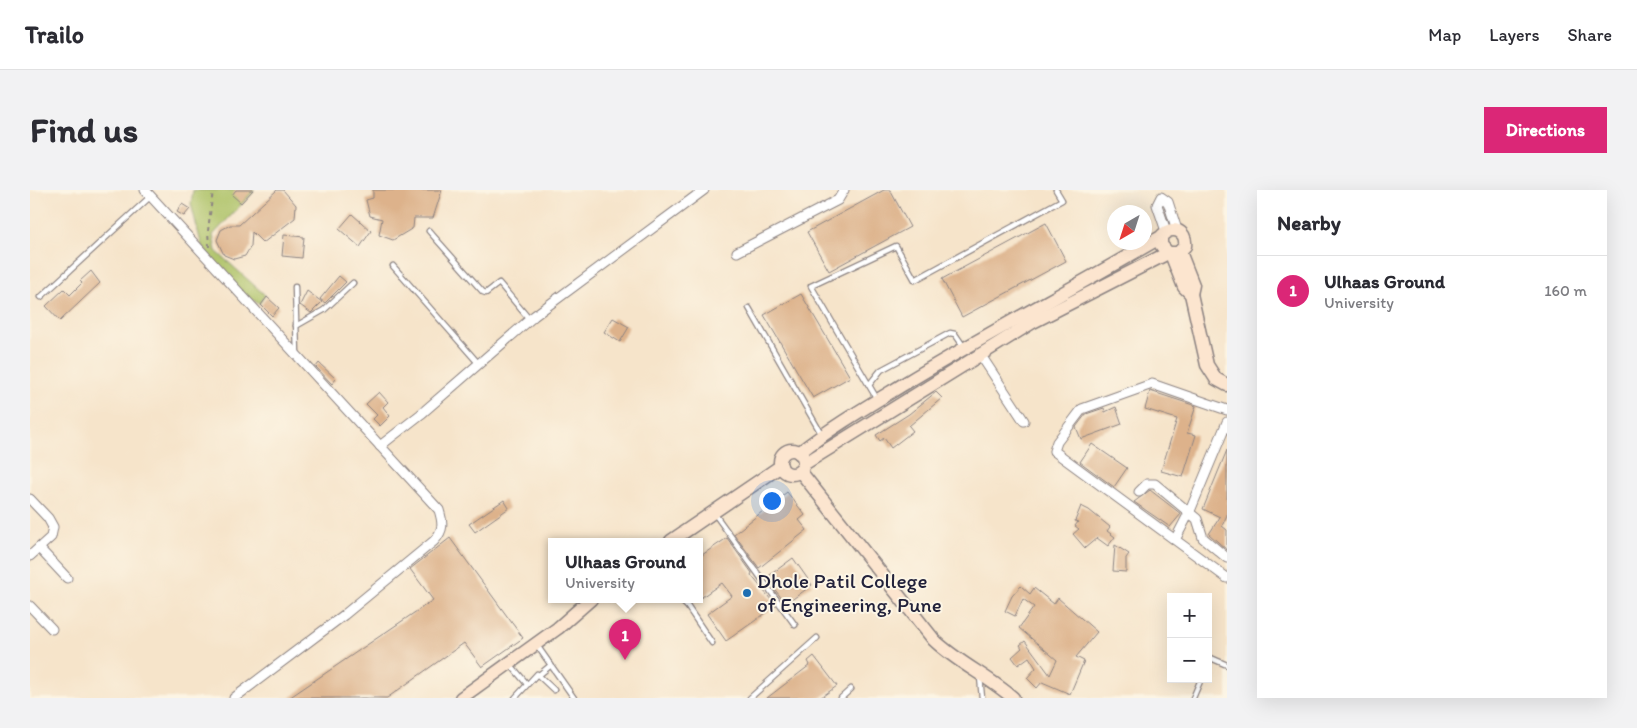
<!DOCTYPE html>
<meta charset="utf-8">
<style>
body{margin:0;font-family:Itim,sans-serif;background:#f2f2f3;color:#2b2b33}
.controls{position:absolute;right:15px;bottom:15px;display:grid;overflow:hidden;border-radius:0px;box-shadow:0 5px 20px #0002}
.controls button{width:45px;height:45px;display:grid;place-items:center;padding:0;border:0;border-bottom:1px solid #e1e1e2;background:#fff;color:#2b2b33;font:25px sans-serif}
.compass{position:absolute;left:1077px;top:15px;width:45px;height:45px;border-radius:50%;background:#fff;box-shadow:0 5px 20px #0002;rotate:219deg}
.you{position:absolute;left:741px;top:310px;width:18px;height:18px;margin:-12px;border:4px solid #fff;border-radius:50%;background:#1a73e8;box-shadow:0 0 0 8px #1a73e833}
.badge{display:grid;place-items:center;width:32px;height:32px;border-radius:50%;background:#db2777;color:#fff;font-size:16px;font-weight:700}
.pin{position:absolute;translate:-50% -41px;filter:drop-shadow(0 1px 2px #0008)}
.pin::after{content:'';position:absolute;top:26px;width:18px;height:15px;background:inherit;clip-path:polygon(0 0,100% 0,50% 100%)}
.popup{position:absolute;left:518px;top:348px;width:155px;height:65px;box-sizing:border-box;display:grid;place-content:center;border-radius:0px;background:#fff;filter:drop-shadow(0 1px 4px #0005);font-size:16px;white-space:nowrap;color:#7c7c81}
.popup b{font-size:19px;color:#2b2b33}
.popup::after{content:'';position:absolute;left:50%;top:100%;margin-left:-10px;border:10px solid transparent;border-top-color:#fff}
.list{margin:0;padding:0;list-style:none}
h2{display:flex;justify-content:space-between;align-items:center;height:65px;margin:0;padding:0 20px;font-size:21px}
h2 small{font-size:16px;font-weight:400;color:#7c7c81}
.list li{display:grid;grid-template-columns:32px 1fr auto;gap:15px;align-items:center;box-sizing:border-box;height:70px;padding:0 20px;border-top:1px solid #e1e1e2}
.list b{display:block;font-size:19px;white-space:nowrap}
.list p{margin:0;font-size:16px;white-space:nowrap;color:#7c7c81}
.list em{font-size:16px;font-style:normal;color:#7c7c81}
.map{position:relative;flex:none;width:1197px;height:508px;overflow:hidden;border-radius:0px}
header{display:flex;align-items:center;gap:30px;box-sizing:border-box;height:70px;padding:0 25px;background:#fff;border-bottom:1px solid #e1e1e2}
header strong{font-size:24px}
nav{display:flex;gap:28px;margin-inline-start:auto;font-size:18px}
.intro{display:flex;align-items:center;justify-content:space-between;box-sizing:border-box;height:120px;padding:0 30px}
h1{margin:0;font-size:35px}
.button{padding:12px 22px;border-radius:0px;background:#db2777;color:#fff;font-size:18px;font-weight:700}
main{display:flex;gap:30px;padding:0 30px}
aside{flex:1;background:#fff;border-radius:0px;box-shadow:0 5px 20px #0002}
.map>svg:first-child{display:block}
</style>
<header>
<strong>Trailo</strong>
<nav><a>Map</a><a>Layers</a><a>Share</a></nav>
</header>
<div class="intro"><h1>Find us</h1><a class="button">Directions</a></div>
<main>
<div class="map">
<svg width="1197" height="508" viewBox="0 0 1197 508">
<rect width="100%" height="100%" fill="#fcf5e5"/>
<filter id="ink" filterUnits="userSpaceOnUse"><feTurbulence type="fractalNoise" baseFrequency=".02" numOctaves="2"/><feDisplacementMap in="SourceGraphic" scale="10" xChannelSelector="R" yChannelSelector="G"/><feConvolveMatrix kernelMatrix="1 2 1 2 8 2 1 2 1" color-interpolation-filters="sRGB"/></filter>
<filter id="wash" filterUnits="userSpaceOnUse"><feTurbulence type="fractalNoise" baseFrequency=".0096" numOctaves="4" result="noise"/><feDisplacementMap in="SourceGraphic" scale="20" xChannelSelector="R" yChannelSelector="G"/><feGaussianBlur stdDeviation="1.12" result="paint"/><feColorMatrix in="noise" values="0 0 0 0 0 0 0 0 0 0 0 0 0 0 0 0 0 1.4 0 .05"/><feComposite in="paint" operator="in"/></filter>
<g filter="url(#wash)">
<rect width="100%" height="100%" fill="#f6e4ca"/>
<path fill="#acc165" stroke="#677250" d="M163,0H225L183,45L186,61L235,105L229,114L213,104L172,57L161,14Z"/>
<g id="blocks">
<g fill="#ddb28b">
<path d="M206,0H223L211,13L202,5Z"/>
<path d="M247,0H253L266,15L265,28L233,53L222,42L221,56L215,66L204,69L194,65L187,50L191,40L200,35H209Z"/>
<path d="M343,0H412L403,28H384L383,38L363,50L349,45L352,29L340,26L336,10L343,8Z"/>
<path d="M854,0H860L880,37L799,81L777,42Z"/>
<path d="M152,14L160,19L154,26L147,22Z"/>
<path d="M322,24L341,41L330,57L309,39Z"/>
<path d="M1016,33L1036,71L932,127L912,89Z"/>
<path d="M254,45L274,47L272,68L252,66Z"/>
<path d="M61,81L70,93L30,131L16,116L34,99L40,105L52,93L50,91Z"/>
<path d="M309,86L316,92L295,113L290,109Z"/>
<path d="M277,101L292,112L281,123L270,115Z"/>
<path d="M771,104L820,187L783,208L734,125Z"/>
<path d="M237,107L249,118L242,126L231,115Z"/>
<path d="M583,128L599,137L590,152L574,142Z"/>
<path d="M289,173L306,189L302,194L286,177Z"/>
<path d="M1120,201L1166,216L1157,243L1166,245L1153,287L1131,281L1147,229L1115,219Z"/>
<path d="M349,202L358,212L353,217L360,226L350,236L343,229L347,225L336,214Z"/>
<path d="M906,202L912,208L879,236L883,241L861,258L854,248L850,251L846,245L879,224Z"/>
<path d="M1086,217L1092,234L1051,249L1046,237L1056,224L1074,218L1075,222Z"/>
<path d="M1062,254L1097,278L1084,297L1050,272Z"/>
<path d="M1197,260V325L1192,336L1197,340V360L1179,344L1190,327L1173,319Z"/>
<path d="M1120,300L1151,324L1140,337L1104,312Z"/>
<path d="M757,302L775,325L769,330L777,340L729,378L704,344Z"/>
<path d="M474,310L479,318L445,342L439,334Z"/>
<path d="M1051,316L1059,320L1080,337L1077,341L1085,347L1078,356L1067,348L1055,358L1043,344L1049,339L1045,336L1048,332L1045,331Z"/>
<path d="M420,348L493,448L452,477L434,453L357,508H259L403,410L380,379Z"/>
<path d="M697,348L722,383L721,385L746,416L696,451L677,424L702,406L692,393L669,409V367Z"/>
<path d="M1085,355L1099,364L1096,368V382L1083,381Z"/>
<path d="M763,368L782,395L756,414L736,388Z"/>
<path d="M991,396L1000,404L1004,398L1024,414L1028,408L1067,442L1046,467L1054,471L1040,504L1012,492L1007,498L997,488L1006,478L999,467L988,475L982,467L992,458L990,455L995,451L1020,485L1027,470L989,438L1004,417L993,409L985,426L975,421L982,406Z"/>
<path d="M784,466L807,496L790,508H737L780,475L778,471Z"/>
</g>
</g>
</g>
<g filter="url(#ink)">
<use href="#blocks" fill-opacity="0" stroke="#8c8382" stroke-width="1"/>
<g fill="none" stroke-linecap="round" stroke-linejoin="round">
<g stroke="#8c8382" stroke-width="7">
<g id="lane">
<path d="M399,41L453,102L456,103L469,93L500,130"/>
<path d="M363,76L449,174"/>
<path d="M265,97L267,164"/>
<path d="M11,107L121,6"/>
<path d="M719,118L792,245"/>
<path d="M266,136L294,120L323,93"/>
<path d="M839,195L851,180L920,143L925,144L934,157"/>
<path d="M847,209L781,96L866,56L885,90L1032,10L1026,0"/>
<path d="M684,323L765,435"/>
<path d="M649,409L657,416L655,409"/>
<path d="M657,416L682,453"/>
<path d="M506,454L544,508"/>
<path d="M480,474L497,494"/>
<path d="M1178,474L1181,468L1197,475"/>
<path d="M509,485L521,475"/>
<path d="M950,487L952,508"/>
<path d="M485,508L507,484L524,500"/>
<path d="M720,508L787,448"/>
<path d="M811,508L821,499"/>
<path d="M1163,508L1171,489"/>
</g>
</g>
<g stroke="#8c8382" stroke-width="11">
<g id="street">
<path d="M115,0L409,320C413,333 414,340 404,351L314,425L204,508"/>
<path d="M1136,41L1127,15L1131,7L1138,12L1147,40"/>
<path d="M707,62L808,10L814,0"/>
<path d="M950,164L994,231"/>
<path d="M1197,220L1122,194L1052,219L1027,252L1024,261L1197,388"/>
<path d="M350,256L391,224L504,126L674,0"/>
<path d="M1109,302L1117,294H1125L1167,329L1173,348L1197,368"/>
<path d="M0,309L18,328L23,337L21,347L0,366"/>
<path d="M1146,348L1160,321L1197,232"/>
<path d="M9,358L37,388"/>
<path d="M0,416L22,439"/>
</g>
</g>
<g stroke="#8c8382" stroke-width="15">
<g id="secondary">
<path d="M1141,64L1154,97L1161,104L1163,95L1150,62"/>
<path d="M1161,104L1177,175L1186,189L1197,195"/>
<circle cx="762" cy="272" r="12"/>
<path d="M769,263C802,237 838,216 874,194C958,143 1046,97 1131,47C1140,35 1157,39 1155,56L1148,63H1138L1131,55V47"/>
<path d="M774,274L1003,132L1138,63"/>
<path d="M770,281L904,450C928,473 958,486 983,508"/>
<path d="M641,351L751,276"/>
<path d="M431,508L528,438L561,409"/>
</g>
</g>
<path stroke="#8c8382" stroke-width="2" stroke-dasharray="4 4" stroke-linecap="butt" d="M179,57L178,41L183,0"/>
<use href="#lane" stroke="#fff" stroke-width="4.5"/>
<use href="#street" stroke="#fff" stroke-width="9"/>
<use href="#secondary" stroke="#fce5cf" stroke-width="12"/>
</g>
</g>
<circle fill="#1f6fb2" stroke="#fcf5e5" stroke-width="2" cx="717" cy="403" r="5"/>
<g text-anchor="middle" stroke-width="4" stroke-linejoin="round" paint-order="stroke">
<g font-size="21" fill="#22223b" stroke="#fcf5e5" text-anchor="start">
<text x="727" y="398">Dhole Patil College<tspan x="727" dy="24">of Engineering, Pune</tspan></text>
</g>
</g>
</svg>
<div class="controls">
<button>+</button>
<button>−</button>
</div>
<svg class="compass" viewBox="-18 -18 36 36"><path d="M0-13l5 13h-10z" fill="#e53935"/><path d="M0 13l5-13h-10z" fill="#7c7c81"/></svg>
<div class="you"></div>
<div class="pin badge" style="left:595px;top:470px">1</div>
<div class="popup"><b>Ulhaas Ground</b>University</div>
</div>
<aside>
<h2>Nearby<small></small></h2>
<ul class="list">
<li><span class="badge">1</span><div><b>Ulhaas Ground</b><p>University</p></div><em>160 m</em></li>
</ul>
</aside>
</main>
